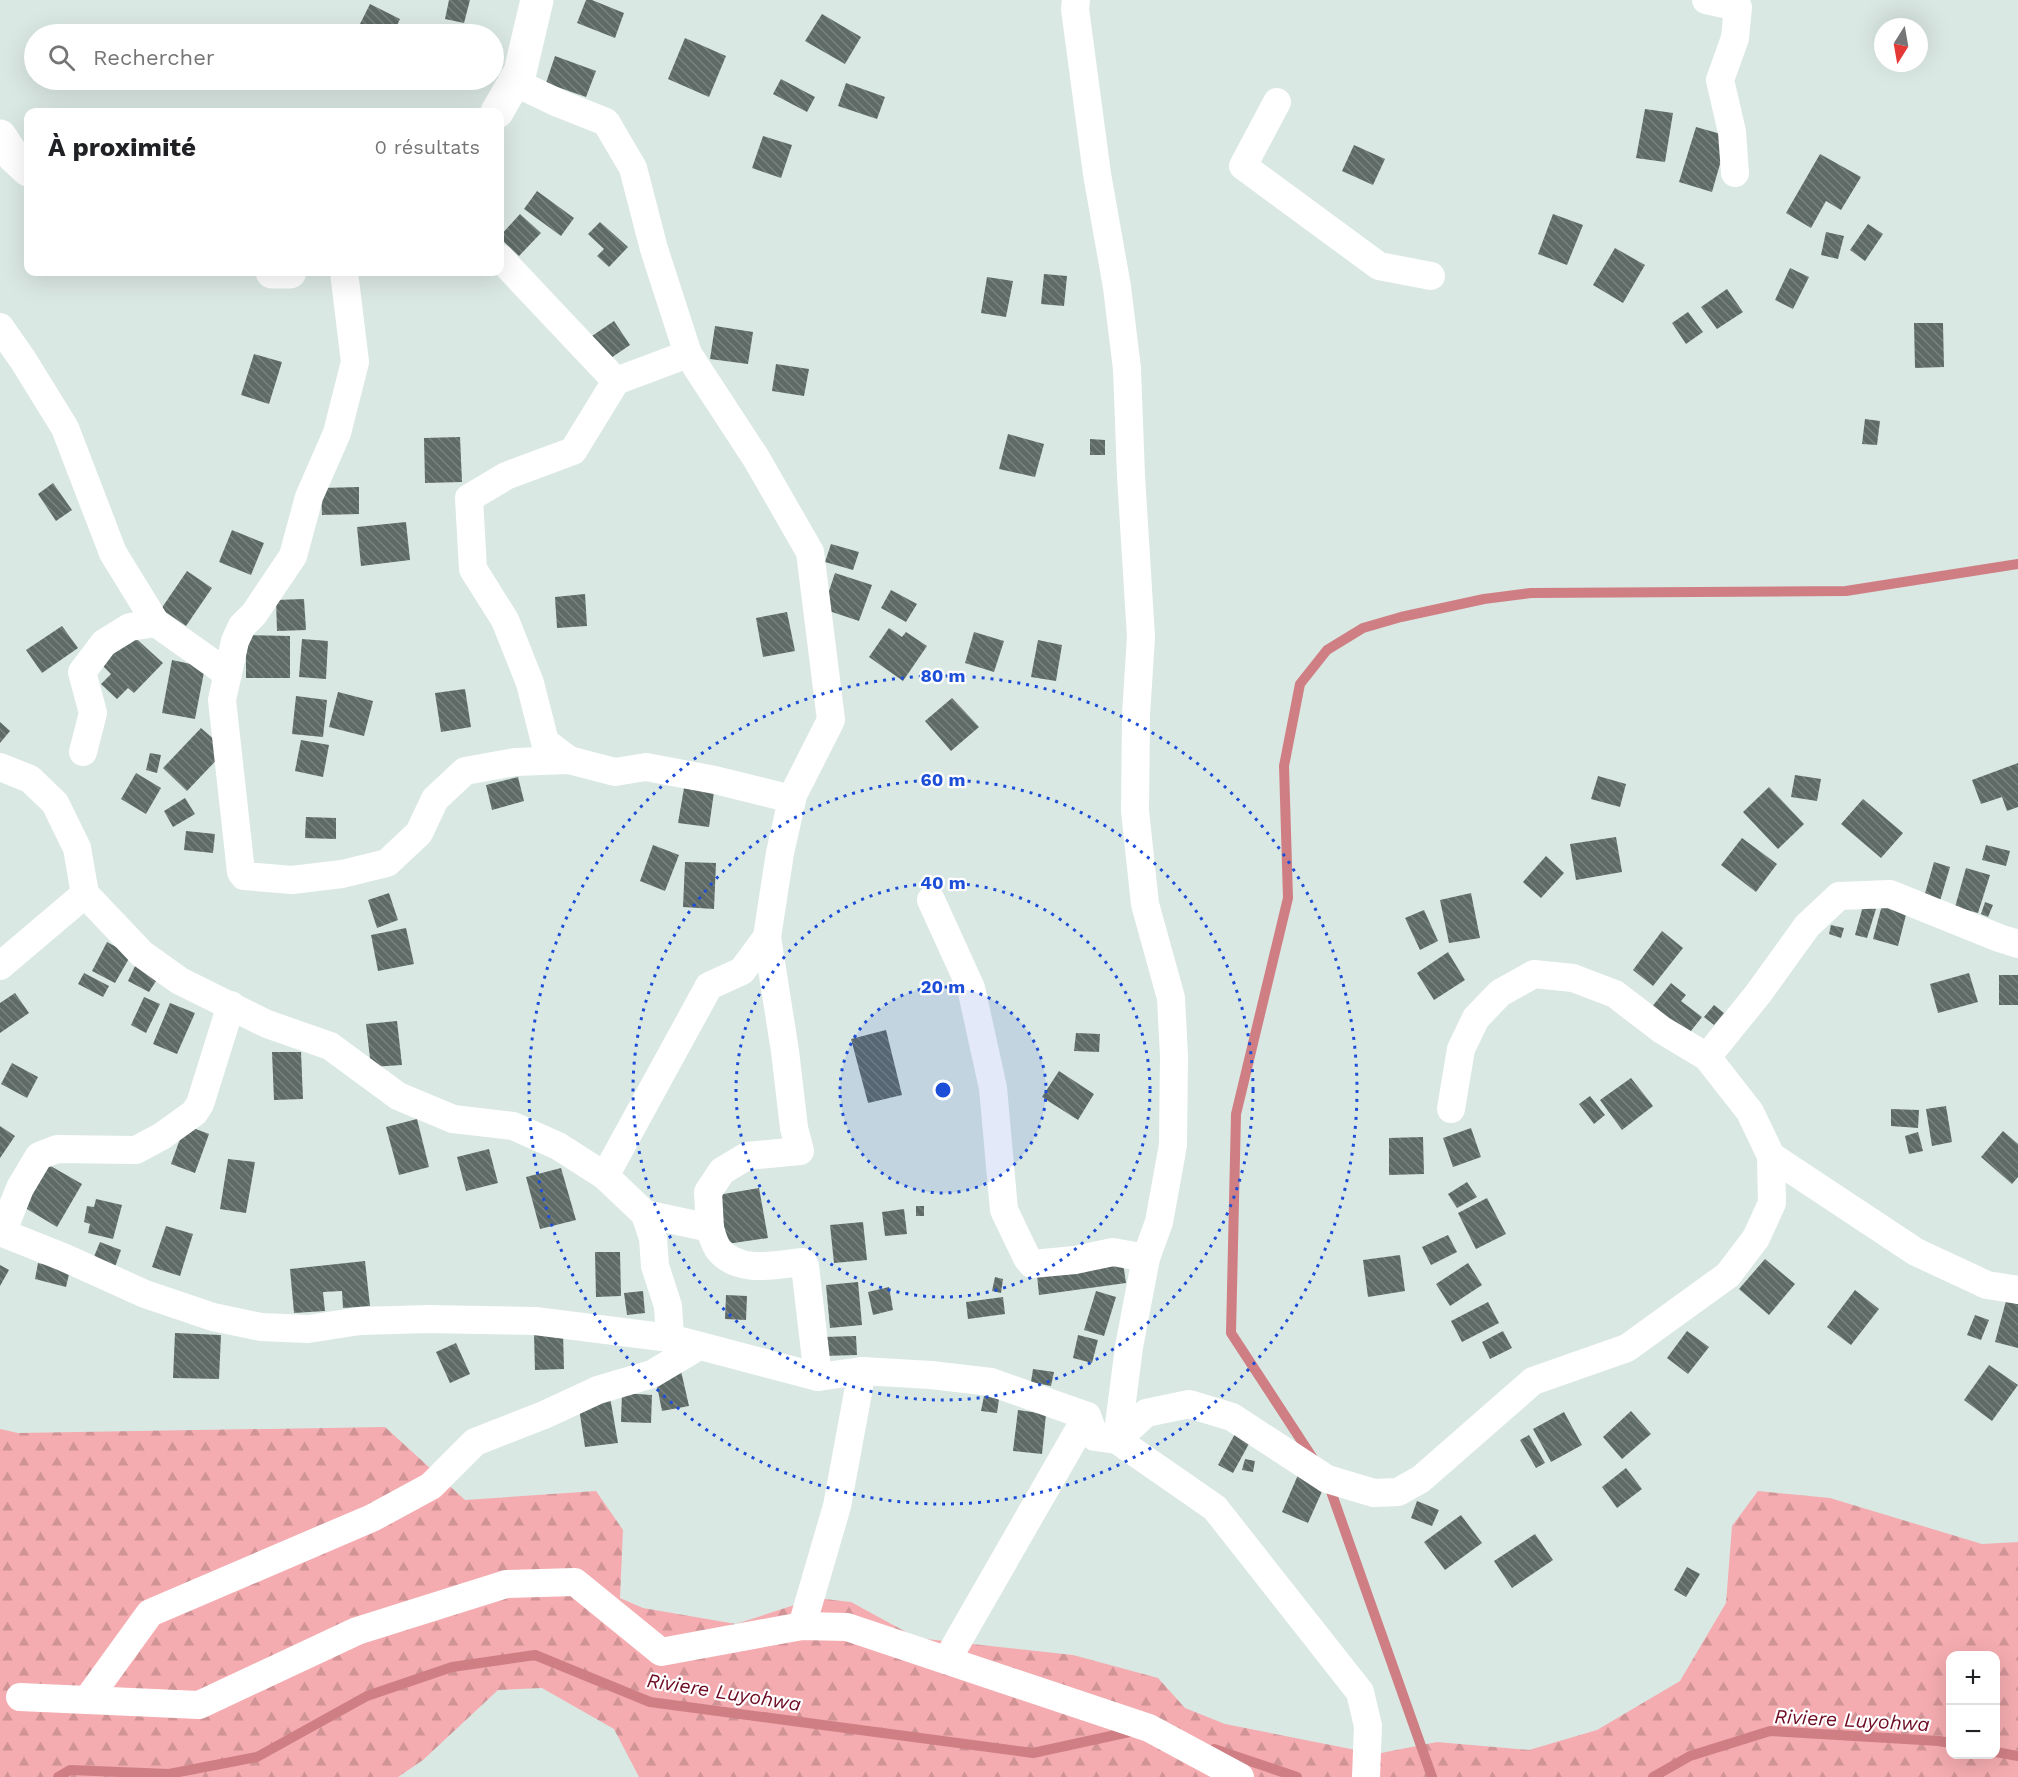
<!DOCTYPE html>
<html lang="fr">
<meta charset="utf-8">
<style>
body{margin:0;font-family:"Work Sans",sans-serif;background:#f2f2f2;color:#202124}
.controls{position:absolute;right:18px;bottom:18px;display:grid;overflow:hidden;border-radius:12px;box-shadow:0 6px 24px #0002}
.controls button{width:54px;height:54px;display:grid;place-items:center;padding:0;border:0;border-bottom:2px solid #e0e0e0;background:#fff;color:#202124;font:30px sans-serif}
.compass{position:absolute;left:1874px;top:18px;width:54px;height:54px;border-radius:50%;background:#fff;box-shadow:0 6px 24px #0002;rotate:191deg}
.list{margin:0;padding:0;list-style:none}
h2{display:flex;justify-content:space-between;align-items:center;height:78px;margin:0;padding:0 24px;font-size:26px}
h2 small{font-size:20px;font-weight:400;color:#757577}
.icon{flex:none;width:33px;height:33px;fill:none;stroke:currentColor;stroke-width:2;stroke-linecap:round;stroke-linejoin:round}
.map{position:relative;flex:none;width:2018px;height:1777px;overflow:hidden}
.search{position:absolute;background:#fff;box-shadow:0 6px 24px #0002;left:24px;top:24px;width:480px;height:66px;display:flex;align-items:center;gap:15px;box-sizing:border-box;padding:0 21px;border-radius:33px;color:#757577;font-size:22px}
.panel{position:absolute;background:#fff;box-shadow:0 6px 24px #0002;left:24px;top:108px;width:480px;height:168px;border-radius:12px}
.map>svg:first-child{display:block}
</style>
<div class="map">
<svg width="2018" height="1777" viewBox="0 0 2018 1777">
<defs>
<pattern id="forest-firs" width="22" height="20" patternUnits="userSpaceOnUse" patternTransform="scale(1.5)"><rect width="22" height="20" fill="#f4acb0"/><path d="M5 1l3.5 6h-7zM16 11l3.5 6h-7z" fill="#d09396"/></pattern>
<pattern id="building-back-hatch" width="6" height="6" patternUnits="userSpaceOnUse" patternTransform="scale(1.5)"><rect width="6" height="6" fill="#5e6a66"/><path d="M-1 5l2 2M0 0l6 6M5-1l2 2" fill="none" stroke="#79827f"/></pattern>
</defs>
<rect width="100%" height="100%" fill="#dae8e3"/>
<path fill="url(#forest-firs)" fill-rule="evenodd" d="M385,1427L465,1500L596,1491L623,1530L620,1598L643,1608L736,1624L816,1598L851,1602L917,1638L1073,1655L1158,1678L1185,1708L1225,1724L1376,1754L1437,1742L1529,1750L1597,1730L1680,1681L1726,1603L1732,1526L1758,1491L1830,1498L1982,1544L2018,1542V1777H639L614,1729L542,1688L498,1690L423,1760L398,1777H0V1429L18,1433ZM1950,1656H1996V1754H1950Z"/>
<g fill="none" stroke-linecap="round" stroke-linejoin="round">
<g stroke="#cf7f84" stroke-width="10">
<path d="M1314,1460L1231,1333L1236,1114L1288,898L1284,766L1300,684L1327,650L1363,628L1401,617L1484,599L1531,593L1846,591L2018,564"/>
<path d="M1328,1483L1432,1777"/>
<path d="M1214,1749L1297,1777"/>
<path d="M1996,1752L2018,1756"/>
<path d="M58,1777L70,1770L169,1774L257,1757L367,1696L452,1667L535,1655L650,1702L1033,1753L1134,1731"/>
<path d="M1653,1777L1690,1756L1770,1731L1939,1741L1950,1743"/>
</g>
</g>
<g fill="url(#building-back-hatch)">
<path d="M449,0H470L464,23L445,19Z"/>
<path d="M586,0H592L624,13L615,38L577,23Z"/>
<path d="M370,4L400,19L393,34H384L360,24Z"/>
<path d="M822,14L861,37L845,64L805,41Z"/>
<path d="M685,38L726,56L709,97L668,79Z"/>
<path d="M555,56L596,71L586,97L546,83Z"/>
<path d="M781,79L815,97L807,112L773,94Z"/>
<path d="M846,83L885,97L877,119L838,106Z"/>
<path d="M1645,109L1673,113L1665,162L1636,158Z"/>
<path d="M1696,127L1728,136L1712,192L1679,182Z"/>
<path d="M763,136L792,145L781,178L752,168Z"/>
<path d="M1354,145L1385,159L1373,185L1342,171Z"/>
<path d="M1820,154L1861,177L1841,210L1826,201L1811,228L1786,213Z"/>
<path d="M537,191L574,218L561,236L524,209Z"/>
<path d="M520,214L541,233L519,256L500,238V236Z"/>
<path d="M1553,214L1583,225L1567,265L1538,254Z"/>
<path d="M600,222L628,247L609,267L597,256L604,249L588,234Z"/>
<path d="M1868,224L1883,234L1865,261L1850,250Z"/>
<path d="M1826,232L1844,236L1838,259L1821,255Z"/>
<path d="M1615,248L1645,265L1623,303L1593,285Z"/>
<path d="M1790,268L1809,277L1793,309L1775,300Z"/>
<path d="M1044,274L1067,276L1064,306L1041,304Z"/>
<path d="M987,277L1013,281L1006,317L981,313Z"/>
<path d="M1727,289L1743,312L1717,329L1701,307Z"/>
<path d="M1688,312L1703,332L1686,344L1672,323Z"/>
<path d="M614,321L630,345L605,362L589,338Z"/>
<path d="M1914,323H1943L1944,367L1915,368Z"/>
<path d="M715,326L753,332L748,364L710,359Z"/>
<path d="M254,354L282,362L269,404L241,395Z"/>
<path d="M776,364L809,369L804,396L772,391Z"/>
<path d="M1865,419L1880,421L1877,445L1862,444Z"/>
<path d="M1008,434L1044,444L1035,477L999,469Z"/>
<path d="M460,437L462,482L425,483L424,438Z"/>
<path d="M1090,439L1105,440V455H1090Z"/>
<path d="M53,483L72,510L56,521L38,494Z"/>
<path d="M359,487V514L322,515L321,488Z"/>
<path d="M406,522L410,560L361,566L357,527Z"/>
<path d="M232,530L264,543L251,575L219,562Z"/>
<path d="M831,544L859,552L853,570L825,562Z"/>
<path d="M187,571L212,588L186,626L161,609Z"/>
<path d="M835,573L872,585L859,621L823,609Z"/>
<path d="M891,590L917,604L906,622L881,608Z"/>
<path d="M585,594L587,626L557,628L555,597Z"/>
<path d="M304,599L306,630L277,631L276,600Z"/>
<path d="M787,612L795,651L763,657L756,618Z"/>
<path d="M62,626L78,648L42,673L26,650Z"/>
<path d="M889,628L902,637L906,632L927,646L903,681L869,657Z"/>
<path d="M974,632L1004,641L994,672L965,663Z"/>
<path d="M130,633L163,663L134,693L128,688L117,699L101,684L111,674L101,664Z"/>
<path d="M246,635L290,636V678H246Z"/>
<path d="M302,639L328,641L326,679L299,677Z"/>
<path d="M1038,640L1062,645L1056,681L1031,677Z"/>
<path d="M172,660L205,667L195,719L162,713Z"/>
<path d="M465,689L471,727L441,732L435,693Z"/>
<path d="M338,692L373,701L364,736L329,727Z"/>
<path d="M296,696L327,700L323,737L292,734Z"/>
<path d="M952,698L979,727L951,751L925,721Z"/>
<path d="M0,722L10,731L0,743Z"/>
<path d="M201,728L226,750L187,791L163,768Z"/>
<path d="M301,740L329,745L323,777L295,771Z"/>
<path d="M150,753L161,755L157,773L146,770Z"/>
<path d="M2018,763V807L2007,811L2002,797L1981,804L1972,780Z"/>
<path d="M136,773L161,788L146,814L121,799Z"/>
<path d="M1795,775L1821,779L1817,801L1791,797Z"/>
<path d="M1598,776L1626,784L1620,807L1591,799Z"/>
<path d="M518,777L524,801L492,810L486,785Z"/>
<path d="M1769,787L1804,824L1778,849L1743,812Z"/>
<path d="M684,788L714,792L709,827L678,823Z"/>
<path d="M185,798L195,814L173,827L164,811Z"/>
<path d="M1863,799L1903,833L1881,858L1841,824Z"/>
<path d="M306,817L336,818V839L305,838Z"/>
<path d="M186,831L215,834L213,853L184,850Z"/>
<path d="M1616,837L1622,872L1576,880L1570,844Z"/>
<path d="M1742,838L1777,864L1756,892L1721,865Z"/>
<path d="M653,845L679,855L665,891L640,881Z"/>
<path d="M1986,845L2010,851L2006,866L1982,860Z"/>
<path d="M1546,856L1564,873L1541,898L1523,882Z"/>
<path d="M685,862L716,863L714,909L683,907Z"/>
<path d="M1934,862L1950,867L1940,901L1924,897Z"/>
<path d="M1966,868L1990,875L1978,913L1955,907Z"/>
<path d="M389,893L398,920L377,928L368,900Z"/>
<path d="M1471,893L1480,938L1449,943L1440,900Z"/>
<path d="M1985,902L1993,905L1988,917L1981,914Z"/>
<path d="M1882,905L1907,911L1898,946L1873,939Z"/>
<path d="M1863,906L1876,909L1867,938L1855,935Z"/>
<path d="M1424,910L1438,941L1420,950L1405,918Z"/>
<path d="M1831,925L1844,928L1841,938L1829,934Z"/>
<path d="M406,928L414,964L378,971L371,935Z"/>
<path d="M1662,931L1683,948L1653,986L1633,970Z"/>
<path d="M107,942L131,955L115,983L92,971Z"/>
<path d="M1448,952L1465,980L1434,1000L1417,973Z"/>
<path d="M135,966L158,978L149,992L128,981Z"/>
<path d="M84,973L109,986L103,997L78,984Z"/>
<path d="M1969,973L1978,1002L1938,1013L1930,984Z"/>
<rect x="1999" y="975" width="19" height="30"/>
<path d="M1671,983L1686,995L1681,1001L1702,1017L1687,1036L1651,1008Z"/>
<path d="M15,993L29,1013L0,1033V1003Z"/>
<path d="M144,997L160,1004L146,1033L131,1025Z"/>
<path d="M170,1003L195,1013L177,1054L153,1044Z"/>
<path d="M1714,1005L1724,1013L1714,1025L1704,1017Z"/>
<path d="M397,1021L402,1065L371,1067L366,1024Z"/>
<path d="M886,1030L902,1095L868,1103L851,1039Z"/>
<path d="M1076,1033L1100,1034L1099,1052L1074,1051Z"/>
<path d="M272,1052H301L303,1099L274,1100Z"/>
<path d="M12,1063L38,1077L27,1098L1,1084Z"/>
<path d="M1059,1071L1094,1094L1078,1120L1042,1097Z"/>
<path d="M1631,1078L1653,1106L1622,1130L1600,1100Z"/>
<path d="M1590,1096L1605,1115L1594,1124L1579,1104Z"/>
<path d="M1946,1106L1952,1142L1932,1146L1926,1109Z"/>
<path d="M1891,1109L1919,1110L1918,1128L1891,1126Z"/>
<path d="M417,1119L429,1167L399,1175L386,1127Z"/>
<path d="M185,1125L209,1134L195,1173L171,1164Z"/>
<path d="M0,1126L15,1136L0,1158Z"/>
<path d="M1471,1128L1481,1157L1453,1167L1443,1138Z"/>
<path d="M2003,1131L2018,1144V1177L2012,1184L1981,1157Z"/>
<path d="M1918,1132L1923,1151L1909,1154L1905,1136Z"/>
<path d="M1423,1137L1424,1174L1389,1175V1138Z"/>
<path d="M489,1149L498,1183L466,1191L457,1157Z"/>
<path d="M228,1159L255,1162L246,1213L220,1209Z"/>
<path d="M42,1161L82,1184L57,1227L17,1203Z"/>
<path d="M561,1168L576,1220L540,1229L526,1177Z"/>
<path d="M1467,1182L1477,1197L1457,1208L1448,1194Z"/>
<path d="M759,1188L768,1238L727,1244L718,1195Z"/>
<path d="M1487,1198L1506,1234L1476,1249L1458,1213Z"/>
<path d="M96,1199L122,1205L113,1239L88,1233L90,1224L84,1222L87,1206L94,1207Z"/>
<rect x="916" y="1206" width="8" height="10"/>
<path d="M904,1209L907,1234L885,1236L882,1212Z"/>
<path d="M863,1222L867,1260L834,1263L830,1225Z"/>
<path d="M166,1226L193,1234L180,1276L152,1267Z"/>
<path d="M1448,1235L1457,1252L1431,1265L1422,1247Z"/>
<path d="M100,1242L121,1250L115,1267L93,1259Z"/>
<path d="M595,1252H620L621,1296L596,1297Z"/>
<path d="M1400,1255L1405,1291L1368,1297L1363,1260Z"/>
<path d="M1765,1259L1795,1284L1769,1315L1739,1289Z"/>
<path d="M365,1261L370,1306L343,1308L342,1291L323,1292L325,1311L294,1313L290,1269Z"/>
<path d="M38,1263L70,1270L66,1287L35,1279Z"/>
<path d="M1123,1263L1126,1283L1039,1295L1037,1275Z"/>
<path d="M1468,1263L1482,1285L1450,1306L1436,1284Z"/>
<path d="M0,1265L9,1270L0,1286Z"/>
<path d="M995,1277L1003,1279L1001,1293L992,1291Z"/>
<path d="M858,1282L862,1325L830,1328L826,1285Z"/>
<path d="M889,1287L893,1310L873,1315L868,1292Z"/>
<path d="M1855,1290L1879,1309L1851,1345L1827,1327Z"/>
<path d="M643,1291L645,1313L627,1315L624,1293Z"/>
<path d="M1096,1291L1116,1297L1104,1336L1084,1330Z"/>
<path d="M726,1295L747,1296L746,1320L725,1319Z"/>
<path d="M1003,1297L1005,1314L968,1319L966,1302Z"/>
<path d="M2006,1301L2018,1304V1348L1995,1342Z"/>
<path d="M1488,1302L1499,1323L1462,1342L1451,1321Z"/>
<path d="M1975,1315L1989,1320L1981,1340L1967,1335Z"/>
<path d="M1503,1331L1512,1348L1490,1359L1482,1342Z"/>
<path d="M1687,1331L1709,1347L1688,1374L1667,1358Z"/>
<path d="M563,1332L564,1369L535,1370L534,1333Z"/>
<path d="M175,1333L221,1335L219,1379L173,1378Z"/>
<path d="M1078,1335L1098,1340L1092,1363L1073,1358Z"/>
<path d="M856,1336L857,1355L823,1356V1337Z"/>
<path d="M456,1343L470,1374L450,1383L436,1352Z"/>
<path d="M1989,1365L2018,1385L1992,1421L1964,1400Z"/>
<path d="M1033,1369L1054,1372L1051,1386L1031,1382Z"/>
<path d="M681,1371L689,1406L662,1411L655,1376Z"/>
<path d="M622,1393L652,1395L651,1423L621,1422Z"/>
<path d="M984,1396L999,1399L997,1413L981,1411Z"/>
<path d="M610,1397L618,1443L585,1447L578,1402Z"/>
<path d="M1018,1410L1046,1414L1042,1454L1013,1451Z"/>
<path d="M1631,1411L1651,1434L1622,1459L1603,1437Z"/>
<path d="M1564,1412L1582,1445L1551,1462L1533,1429Z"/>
<path d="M1236,1432L1251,1440L1233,1473L1218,1465Z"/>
<path d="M1529,1435L1545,1463L1536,1468L1520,1440Z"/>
<path d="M1245,1459L1255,1461L1253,1472L1242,1470Z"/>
<path d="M1626,1468L1642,1489L1617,1508L1602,1487Z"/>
<path d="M1298,1475L1324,1487L1308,1523L1282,1512Z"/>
<path d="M1417,1501L1439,1510L1432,1526L1411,1518Z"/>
<path d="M1461,1515L1482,1543L1445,1570L1424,1542Z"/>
<path d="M1535,1534L1553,1560L1512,1588L1494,1561Z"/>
<path d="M1687,1567L1700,1574L1686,1597L1674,1590Z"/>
</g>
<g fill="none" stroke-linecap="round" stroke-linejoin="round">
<g stroke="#fff" stroke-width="28">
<path d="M1076,0L1075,9L1097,174L1117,287L1127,369L1131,476L1141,637L1136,715L1135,811L1145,904L1171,998L1174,1056L1173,1145L1159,1222L1146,1258L1129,1347L1117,1440L1215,1508L1360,1692L1368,1726L1366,1777"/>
<path d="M1706,0L1738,7L1735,38L1720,80L1732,132L1735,173"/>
<path d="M514,82L558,103L606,122L633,168L654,249L688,354"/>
<path d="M1277,102L1243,166L1379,266L1431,276"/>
<path d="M500,258L616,381L573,451L506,476L469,498L473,569L505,620L530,683L545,742L569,760"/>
<path d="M344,272L355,362L337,433L309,497L293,556L254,614L242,626L235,641L222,700L241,872L244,876L292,880L342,874L387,863L419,833L435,799L465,771L515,762L569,760L615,772L646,767L715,780L792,799"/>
<path d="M0,327L23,360L65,428L113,553L156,623L228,674"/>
<path d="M83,752L93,713L82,672L104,643L130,627L156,623"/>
<path d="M0,767L30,779L55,803L77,848L85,894L142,954L180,981L267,1024L330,1046L398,1096L453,1119L513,1126L558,1146L605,1176L645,1214L653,1238L655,1266L668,1306L670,1338"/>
<path d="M931,900L971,988L993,1088L1004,1210L1027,1258L1032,1264L1075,1260L1113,1252L1146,1258"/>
<path d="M0,966L85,894"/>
<path d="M1707,1057L1758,994L1807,926L1839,896L1890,894L1999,938L2018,944"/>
<path d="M1771,1156L1916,1252L1987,1285L2018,1290"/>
<path d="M605,1176L709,986L742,971L767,937L780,853L793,795L831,720L810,552L756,458L688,354L616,381"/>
<path d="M645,1214L710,1228L708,1192L722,1171L747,1156L800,1151L794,1128L785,1051L767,937"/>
<path d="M710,1228C712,1235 714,1244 719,1250C739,1274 775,1265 803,1262L805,1266L818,1377"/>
<path d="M0,1232L63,1257L145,1294L213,1317L261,1327L308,1329L360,1321L428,1319L535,1321L670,1338L818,1377L862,1371L931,1375L991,1382L1087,1416L1095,1437L1117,1440L1146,1413L1189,1404L1232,1417L1327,1479L1374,1493L1398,1492L1421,1479L1533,1381L1627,1348L1728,1275L1756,1238L1772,1203L1771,1156L1750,1112L1707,1057L1662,1030L1615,994L1573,978L1534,974L1500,993L1476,1018L1461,1049L1451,1109"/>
<path d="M2,1233L20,1188L39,1156L57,1149L136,1150L162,1136L194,1113L200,1104L231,1005"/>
<path d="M802,1626L837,1506L862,1371"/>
<path d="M947,1660L1087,1416"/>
<path d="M20,1697L199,1705L357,1631L506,1584L575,1582L661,1652L802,1626L847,1627L1149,1728L1240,1777"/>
<path d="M87,1700L150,1613L372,1518L431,1486L475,1442L544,1415L598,1390L652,1374L699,1346"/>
</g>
<g stroke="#fff" stroke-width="33">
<path d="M497,112L520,72L537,0"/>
<path d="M0,136L14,157L28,170"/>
<path d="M272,272H290"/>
</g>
</g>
<circle cx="943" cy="1090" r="103" fill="#1d4ed8" fill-opacity=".12"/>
<g fill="none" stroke="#1d4ed8" stroke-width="3" stroke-dasharray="3 6">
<circle cx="943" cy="1090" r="103"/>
<circle cx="943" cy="1090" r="207"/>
<circle cx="943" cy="1090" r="310"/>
<circle cx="943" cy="1090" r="414"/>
</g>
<g text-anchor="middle" stroke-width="4.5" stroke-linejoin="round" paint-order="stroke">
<g font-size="20" font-style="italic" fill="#6e0c23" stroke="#fff">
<text transform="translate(724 1692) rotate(9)" y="7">Riviere Luyohwa</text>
<text transform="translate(1852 1720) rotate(3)" y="7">Riviere Luyohwa</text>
</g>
</g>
<circle cx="943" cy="1090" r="9" fill="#1d4ed8" stroke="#fff" stroke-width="3"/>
<g font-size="18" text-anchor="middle" font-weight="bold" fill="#1d4ed8" stroke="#fff" stroke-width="4.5" stroke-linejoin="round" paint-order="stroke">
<text x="943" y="682">80 m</text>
<text x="943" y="786">60 m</text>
<text x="943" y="889">40 m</text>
<text x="943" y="993">20 m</text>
</g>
</svg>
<div class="controls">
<button>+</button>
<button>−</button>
</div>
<svg class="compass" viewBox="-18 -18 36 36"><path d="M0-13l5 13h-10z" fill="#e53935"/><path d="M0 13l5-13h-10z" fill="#757577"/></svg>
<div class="search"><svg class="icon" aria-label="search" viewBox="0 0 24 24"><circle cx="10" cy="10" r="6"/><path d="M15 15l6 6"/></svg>Rechercher</div>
<section class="panel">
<h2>À proximité<small>0 résultats</small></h2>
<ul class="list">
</ul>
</section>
</div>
